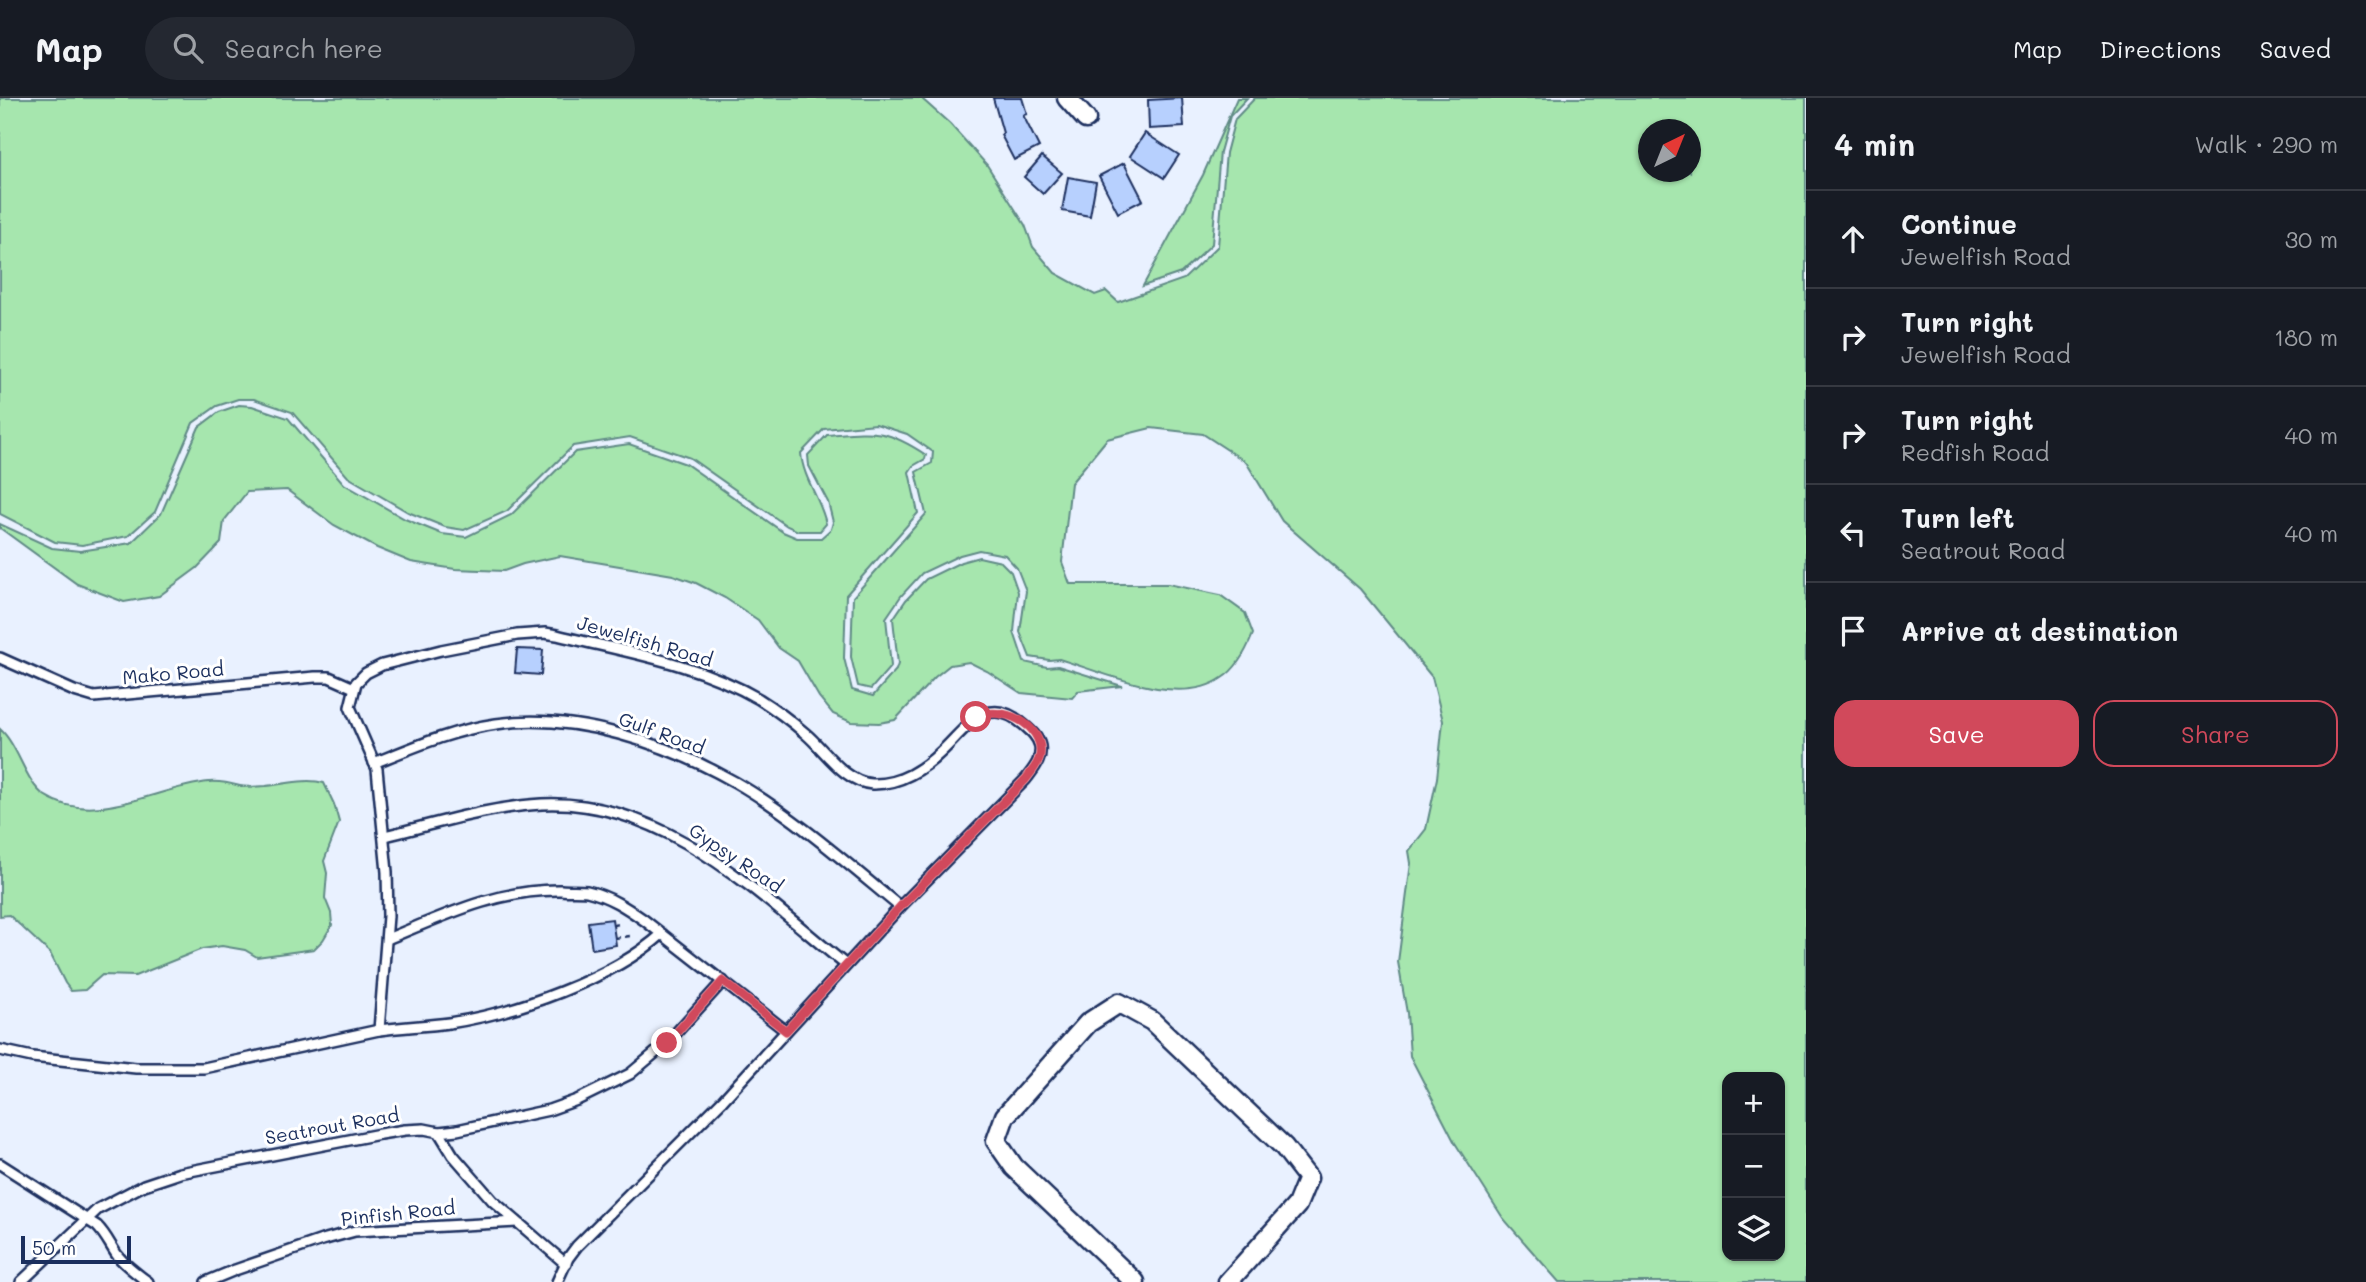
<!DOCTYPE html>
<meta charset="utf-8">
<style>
body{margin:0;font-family:Mali,sans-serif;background:#242831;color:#f1f3f6}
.controls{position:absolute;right:21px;bottom:21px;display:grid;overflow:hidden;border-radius:14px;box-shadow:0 2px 5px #0004}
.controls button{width:63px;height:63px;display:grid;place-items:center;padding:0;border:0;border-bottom:2px solid #363941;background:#171b24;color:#f1f3f6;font:35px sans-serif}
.compass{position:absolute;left:1638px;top:21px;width:63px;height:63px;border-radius:50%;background:#171b24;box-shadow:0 2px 5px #0004;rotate:43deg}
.scale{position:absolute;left:21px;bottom:18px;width:110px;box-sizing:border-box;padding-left:7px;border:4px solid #1b2f5e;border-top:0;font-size:19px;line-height:24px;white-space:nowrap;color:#1b2f5e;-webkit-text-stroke:5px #fff;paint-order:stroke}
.stop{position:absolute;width:21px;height:21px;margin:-16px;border:5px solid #d1495b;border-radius:50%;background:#fff}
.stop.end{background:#d1495b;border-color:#fff;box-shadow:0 2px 7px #0008}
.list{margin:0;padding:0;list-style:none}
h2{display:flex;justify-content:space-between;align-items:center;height:91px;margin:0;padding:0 28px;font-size:30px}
h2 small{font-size:23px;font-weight:400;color:#9ea1a6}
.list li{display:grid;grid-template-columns:46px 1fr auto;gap:21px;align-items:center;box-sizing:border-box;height:98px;padding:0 28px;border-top:2px solid #363941}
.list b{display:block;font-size:26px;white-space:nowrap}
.list p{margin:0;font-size:23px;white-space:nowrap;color:#9ea1a6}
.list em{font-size:23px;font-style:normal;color:#9ea1a6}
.actions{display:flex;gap:14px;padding:21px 28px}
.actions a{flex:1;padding:16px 0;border:2px solid #d1495b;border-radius:21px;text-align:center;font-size:24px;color:#d1495b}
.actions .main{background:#d1495b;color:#fff}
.icon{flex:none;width:38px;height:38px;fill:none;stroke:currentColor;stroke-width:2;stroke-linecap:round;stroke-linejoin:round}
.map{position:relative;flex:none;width:1806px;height:1184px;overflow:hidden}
header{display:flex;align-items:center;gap:42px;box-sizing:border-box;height:98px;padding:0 35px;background:#171b24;border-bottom:2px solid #363941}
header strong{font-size:33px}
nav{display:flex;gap:38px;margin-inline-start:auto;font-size:24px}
.search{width:490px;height:63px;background:#242831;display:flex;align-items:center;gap:18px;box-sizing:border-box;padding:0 24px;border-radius:38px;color:#9ea1a6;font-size:26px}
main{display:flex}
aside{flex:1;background:#171b24}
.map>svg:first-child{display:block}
</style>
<header>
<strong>Map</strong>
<div class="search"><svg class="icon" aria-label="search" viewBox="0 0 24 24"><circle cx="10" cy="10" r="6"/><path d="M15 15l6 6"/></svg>Search here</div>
<nav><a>Map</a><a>Directions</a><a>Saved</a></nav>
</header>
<main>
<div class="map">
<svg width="1806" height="1184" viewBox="0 0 1806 1184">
<rect width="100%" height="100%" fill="#e9f1ff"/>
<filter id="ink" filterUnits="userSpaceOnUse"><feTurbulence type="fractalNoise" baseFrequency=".0143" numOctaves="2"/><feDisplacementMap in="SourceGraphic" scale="14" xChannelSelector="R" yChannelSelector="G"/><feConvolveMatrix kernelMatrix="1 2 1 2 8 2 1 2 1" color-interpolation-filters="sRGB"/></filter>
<g filter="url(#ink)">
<g fill="#a6e6ae" stroke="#608a86" stroke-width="2" fill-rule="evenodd">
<path d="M0,0H921L950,26L987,67L1025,127L1033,149L1055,175L1095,197L1106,193L1118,204L1184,181L1218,148L1226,55L1235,21L1255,0H1806V1184H1559L1503,1120L1455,1045L1410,958L1407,915L1398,864L1411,765L1409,753L1426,731L1437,680L1443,623L1432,579L1360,491L1282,423L1246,364L1203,336L1151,330L1107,341L1071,385L1062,464L1070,486H1168L1220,497L1245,515L1253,536C1247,551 1237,571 1222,580C1179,610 1105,575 1059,561L1049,562L1030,559L1020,534L1026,493L1017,470L1005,457L979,452L960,457L922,475L901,498L886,520L891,568L871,591L858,588L851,559L853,499L926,416L916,374L932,365L933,354L907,336L876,326L824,331L801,355C803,381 821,401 826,426L820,433H798L787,428L690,360L630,339L573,348L507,413L464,432L445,429L408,414L348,379L292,314L254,301H238L217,308L193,325L155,414L128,438L82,447L55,444L0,416ZM1648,32H1690V74H1648ZM1780,979V1158H1727V979Z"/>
<path d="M1237,0H1247L1230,18L1220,54L1212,146L1181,175L1143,188L1203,77Z"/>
<path d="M239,307L252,308L288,320L344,386L405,421L442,436L466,439L511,417L575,354L629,346L686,366L783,434L797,440H821L831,431L833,424L828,404L809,368L808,357L827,337C874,333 885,330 926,357L925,361L913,368L909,374L918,415L846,497L844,560L852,592L873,598L896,572L898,566L893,521L906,502L926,481L961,464L979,459L1001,464L1011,474L1018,494L1014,534L1024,564L1047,569L1058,568L1122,588L1078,593L1072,600L1021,595L987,573L969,564L950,567L935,579L895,622L879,625L851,624L833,616L819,599L798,563L779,550L758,522L725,500L696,485L673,477L560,458L523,466L504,473L455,471L411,464L377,450L334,427L287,392L247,394L224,423L221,445L197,470L159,498L124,504L77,486L0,430V426L52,450L80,453L131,445L161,416L199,329L219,314Z"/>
<path d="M0,631C18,647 26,685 44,697C95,730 155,689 209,684C220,683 229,685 240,688C248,690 258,688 266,688C286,686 306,680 324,685L334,706L339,724L324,763L327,775L325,800L331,815L332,827L323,842L314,851L257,859L245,852L222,848L202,851L135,878L102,877L85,892L71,893L65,885L50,855L9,817L0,818Z"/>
</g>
<g fill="#b7d0fe" stroke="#1b2f5e" stroke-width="2">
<path d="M993,0H1022L1027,16L1023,17L1039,49L1014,62L1001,37L1003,35Z"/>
<path d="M1182,0L1184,29L1149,31L1148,2Z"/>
<path d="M1145,35L1179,57L1164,80L1130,58Z"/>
<path d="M1042,58L1062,75L1043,96L1024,79Z"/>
<path d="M1124,65L1143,102L1118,115L1099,78Z"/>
<path d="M1068,79L1096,84L1090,118L1062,113Z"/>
<path d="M517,551L543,552L541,577L515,575Z"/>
<path d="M612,821L616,847L592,851L588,824Z"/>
</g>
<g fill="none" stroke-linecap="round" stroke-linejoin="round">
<g stroke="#1b2f5e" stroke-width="14">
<g id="service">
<path d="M0,560L74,593L94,599L315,579H329L354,590"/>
<path d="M374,665C414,649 453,632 496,626C574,614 666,645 735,684C791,716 849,767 900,809"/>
<path d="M385,738C435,726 489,709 542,706C664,700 758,796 846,867"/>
<path d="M387,841C443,818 498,791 561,792C569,793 579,792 587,793C609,798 627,810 644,822L786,933"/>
<path d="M379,932C402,929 426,928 449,925C515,915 612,881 662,836"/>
<path d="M0,952L32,959L136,970H204L379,932L388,818L387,774L377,671L350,609L356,585L366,575L382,567L441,552L517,537L545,535L557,537C625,554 698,565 759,601C775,611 791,623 806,636C825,652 844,684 872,686C899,687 924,671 942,653C968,628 988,595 1024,627C1031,633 1038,639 1040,648C1042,662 1034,670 1026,681L900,809L723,1002L577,1148L568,1160L557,1184"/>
<path d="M439,1034L453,1057L493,1103L566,1166"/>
<path d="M0,1066L97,1128C106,1137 110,1147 117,1157C126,1168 137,1176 148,1184"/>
<path d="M21,1184L98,1111L144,1087L180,1075L380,1036L405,1032L424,1031L439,1034L457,1032L549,1012L577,1002L630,976L667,945L723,883"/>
<path d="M206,1184L235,1172L322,1142L355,1133L517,1124"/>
</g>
</g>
<g stroke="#1b2f5e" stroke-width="23">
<g id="minor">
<path d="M1067,0L1086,21"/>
<path d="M1135,1184L1014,1069L996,1043L1005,1018L1088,925L1119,905L1152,923L1284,1049L1308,1080L1297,1107L1228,1184"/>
</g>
</g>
<g stroke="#1b2f5e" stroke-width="2.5" stroke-dasharray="5 5" stroke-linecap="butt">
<path d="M613,827L619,826"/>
<path d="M615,840L630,838"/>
</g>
<use href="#service" stroke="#fff" stroke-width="9"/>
<use href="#minor" stroke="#fff" stroke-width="18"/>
</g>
</g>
<g fill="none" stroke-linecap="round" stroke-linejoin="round" filter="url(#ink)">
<path stroke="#d1495b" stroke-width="9" d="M667,945L723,883L786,933L900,809L1026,681C1031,674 1039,666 1040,657C1044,626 1002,607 976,619"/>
</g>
<g text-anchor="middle" stroke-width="6" stroke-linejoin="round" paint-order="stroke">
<g font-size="19" fill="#1b2f5e" stroke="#fff">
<text transform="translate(645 543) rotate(16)" y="7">Jewelfish Road</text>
<text transform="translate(173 575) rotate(-5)" y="7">Mako Road</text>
<text transform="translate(662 635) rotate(20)" y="7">Gulf Road</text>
<text transform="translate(736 760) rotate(34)" y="7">Gypsy Road</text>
<text transform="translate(332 1028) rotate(-10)" y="7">Seatrout Road</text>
<text transform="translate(398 1115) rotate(-6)" y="7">Pinfish Road</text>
</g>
</g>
</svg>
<div class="controls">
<button>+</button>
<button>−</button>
<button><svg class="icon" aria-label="layers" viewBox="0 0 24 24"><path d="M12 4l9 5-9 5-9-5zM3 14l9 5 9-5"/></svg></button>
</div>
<svg class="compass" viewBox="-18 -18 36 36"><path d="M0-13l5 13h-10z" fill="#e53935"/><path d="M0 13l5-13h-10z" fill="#9ea1a6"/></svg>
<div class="scale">50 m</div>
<div class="stop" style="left:976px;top:619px"></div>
<div class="stop end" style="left:667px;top:945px"></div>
</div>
<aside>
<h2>4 min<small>Walk · 290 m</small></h2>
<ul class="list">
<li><svg class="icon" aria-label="ahead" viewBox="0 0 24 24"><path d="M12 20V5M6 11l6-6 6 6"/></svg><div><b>Continue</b><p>Jewelfish Road</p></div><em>30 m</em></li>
<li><svg class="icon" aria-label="right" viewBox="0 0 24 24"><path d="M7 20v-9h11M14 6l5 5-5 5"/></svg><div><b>Turn right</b><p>Jewelfish Road</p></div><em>180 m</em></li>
<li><svg class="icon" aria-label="right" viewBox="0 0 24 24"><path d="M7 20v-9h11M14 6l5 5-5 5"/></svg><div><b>Turn right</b><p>Redfish Road</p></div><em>40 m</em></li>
<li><svg class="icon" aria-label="left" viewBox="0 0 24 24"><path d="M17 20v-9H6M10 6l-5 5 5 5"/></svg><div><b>Turn left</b><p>Seatrout Road</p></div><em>40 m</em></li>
<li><svg class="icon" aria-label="arrive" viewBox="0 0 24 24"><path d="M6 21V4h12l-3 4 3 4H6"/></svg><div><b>Arrive at destination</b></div></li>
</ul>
<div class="actions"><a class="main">Save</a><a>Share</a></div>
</aside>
</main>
